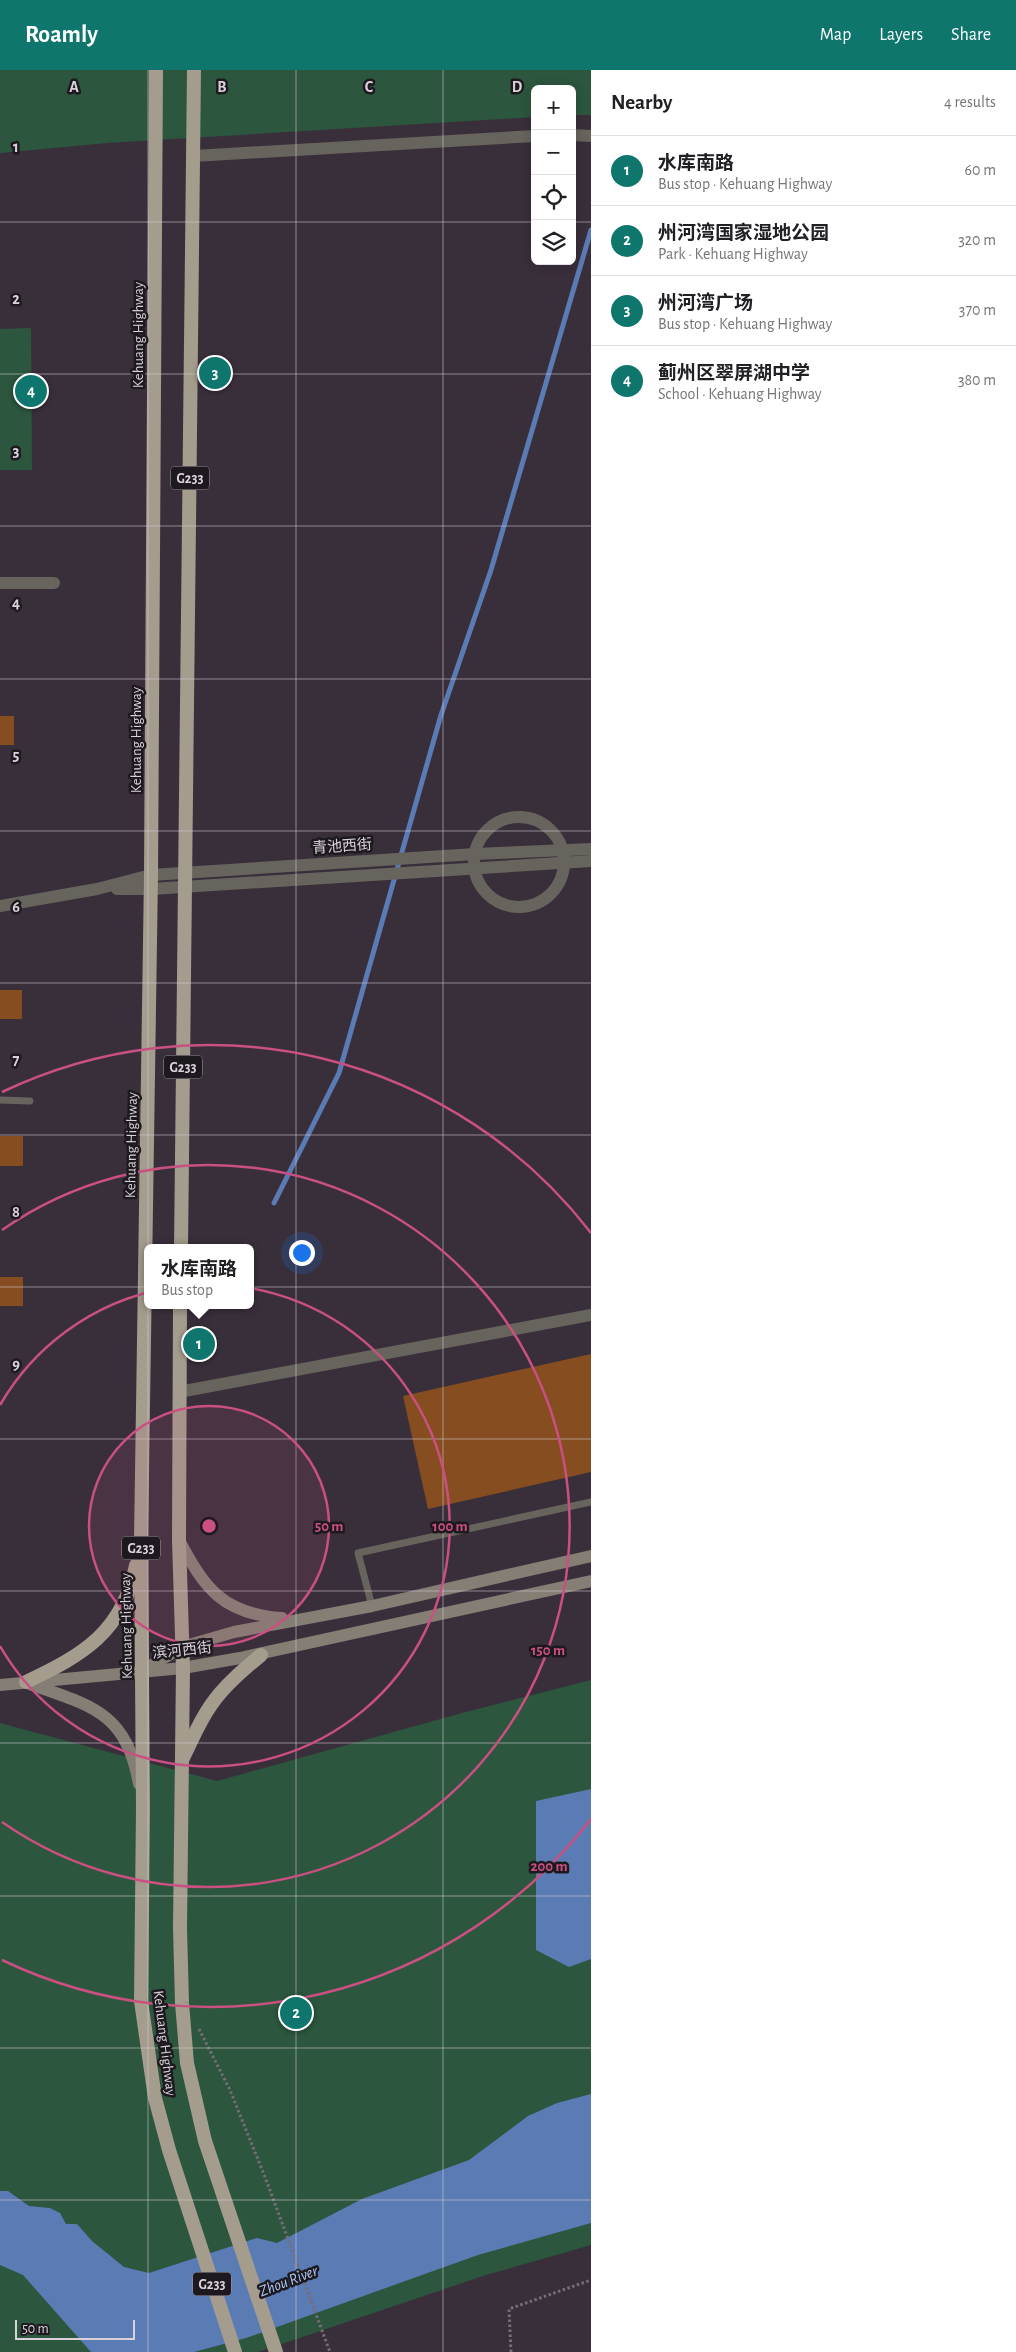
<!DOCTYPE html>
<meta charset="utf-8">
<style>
body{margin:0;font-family:"Alegreya Sans","Noto Sans SC",sans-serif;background:#f6f6f6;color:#202124}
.controls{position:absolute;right:15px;top:15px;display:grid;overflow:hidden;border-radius:8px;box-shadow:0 2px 12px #0003}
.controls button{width:45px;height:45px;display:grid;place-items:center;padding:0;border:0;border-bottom:1px solid #e0e0e0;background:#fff;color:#202124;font:25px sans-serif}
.scale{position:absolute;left:15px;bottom:12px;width:120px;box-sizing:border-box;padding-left:5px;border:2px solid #d9d2da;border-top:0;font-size:14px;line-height:18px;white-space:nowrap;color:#d9d2da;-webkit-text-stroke:4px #1d191e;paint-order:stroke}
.you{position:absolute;left:301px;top:1182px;width:18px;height:18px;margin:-12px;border:4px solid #fff;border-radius:50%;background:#1a73e8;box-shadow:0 0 0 8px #1a73e833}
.badge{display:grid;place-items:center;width:32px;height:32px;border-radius:50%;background:#0f766e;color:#fff;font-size:16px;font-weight:700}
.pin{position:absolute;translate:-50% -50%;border:2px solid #fff;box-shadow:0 1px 5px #0006}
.popup{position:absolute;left:144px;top:1174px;width:110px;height:65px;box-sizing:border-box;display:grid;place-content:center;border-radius:8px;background:#fff;filter:drop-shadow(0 1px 4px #0005);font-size:16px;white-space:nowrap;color:#757577}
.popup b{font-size:19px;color:#202124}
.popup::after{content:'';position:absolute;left:50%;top:100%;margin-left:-10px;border:10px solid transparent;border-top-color:#fff}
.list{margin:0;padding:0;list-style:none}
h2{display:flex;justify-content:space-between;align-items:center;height:65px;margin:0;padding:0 20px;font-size:21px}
h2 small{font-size:16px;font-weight:400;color:#757577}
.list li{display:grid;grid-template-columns:32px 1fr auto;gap:15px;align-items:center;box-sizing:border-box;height:70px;padding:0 20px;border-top:1px solid #e0e0e0}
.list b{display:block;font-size:19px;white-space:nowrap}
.list p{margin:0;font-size:16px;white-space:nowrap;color:#757577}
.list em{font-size:16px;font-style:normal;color:#757577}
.icon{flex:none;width:28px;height:28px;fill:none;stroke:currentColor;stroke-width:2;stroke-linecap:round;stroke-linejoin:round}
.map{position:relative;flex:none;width:591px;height:2282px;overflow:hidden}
header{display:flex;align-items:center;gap:30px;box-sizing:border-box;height:70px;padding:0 25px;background:#0f766e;color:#fff}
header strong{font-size:24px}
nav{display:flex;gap:28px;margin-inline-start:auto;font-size:18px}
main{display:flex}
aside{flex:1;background:#fff}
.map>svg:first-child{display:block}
</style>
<header>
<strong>Roamly</strong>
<nav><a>Map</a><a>Layers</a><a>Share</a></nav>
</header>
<main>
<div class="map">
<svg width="591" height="2282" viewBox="0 0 591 2282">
<rect width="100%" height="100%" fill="#392f3b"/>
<g fill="#2c563e">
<path d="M0,0H591V45H572V19H535V47L107,73L0,83Z"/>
<path d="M31,258L32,400H0V259Z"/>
<path d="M591,1610V2175L486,2205L258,2282H0V1653L217,1711L462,1643Z"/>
</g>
<g fill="#5b7bb4">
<path d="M591,1719V1889L569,1897L536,1880V1731Z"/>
<path d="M591,2024V2153L478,2185L246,2268L194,2282H91L23,2205L0,2195V2121H8L29,2136L50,2138L60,2143L66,2154H77L92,2171L124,2197L149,2203L257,2168L277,2173L362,2129L469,2090L528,2046L557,2033Z"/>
</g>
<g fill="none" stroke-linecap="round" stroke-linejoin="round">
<path stroke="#5b7bb4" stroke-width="5" d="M274,1133L339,1003L441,645L491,500L591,160"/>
</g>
<g fill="#854d20">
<rect x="0" y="646" width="14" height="29"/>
<rect x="0" y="920" width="22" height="29"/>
<rect x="0" y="1066" width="23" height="30"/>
<rect x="0" y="1207" width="23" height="29"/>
<path d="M591,1284V1402L428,1439L403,1326Z"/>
</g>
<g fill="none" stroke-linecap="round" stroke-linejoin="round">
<g stroke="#766d78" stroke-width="3" stroke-dasharray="2.5 2.5" stroke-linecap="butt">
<path d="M199,1959L230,2020L265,2107L330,2282"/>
<path d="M511,2282L509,2239L591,2210"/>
</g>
<g stroke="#67645d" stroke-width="7">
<path d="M0,1030L30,1031"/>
<path d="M372,1536L358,1483L591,1432"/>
</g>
<g stroke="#67645d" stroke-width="12">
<path d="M0,513H54"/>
<circle cx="519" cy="792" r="45"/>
<path d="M179,1322L591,1245"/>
</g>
<g stroke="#67645d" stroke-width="12">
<path d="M572,65L591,66"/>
<path d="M194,86L535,66"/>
<path d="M117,819H151L591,791"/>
<path d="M0,836L97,819L151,805L475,784L591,779"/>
</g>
<g stroke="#847e74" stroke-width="12">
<path d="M179,1470C205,1519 223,1544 282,1548"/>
<path d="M145,1599L182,1577L234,1562L372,1536L591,1486"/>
<path d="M30,1614C92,1636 126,1642 139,1714"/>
<path d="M0,1615L183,1598L240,1588L591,1511"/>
</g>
<g stroke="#a49c8d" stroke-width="14">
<path d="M156,0L151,805L141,1470L143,1738L141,1931L155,2028L169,2080L235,2282"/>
<path d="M181,1178L194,0"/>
<path d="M180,1235L179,1470L183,1598L180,1858L182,1933L187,1993L205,2071L276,2282"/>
<path d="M26,1612C83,1585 123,1562 136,1495"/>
<path d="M183,1688C192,1670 199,1652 211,1635C224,1616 243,1600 261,1585"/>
</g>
</g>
<path fill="none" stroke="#d9d2da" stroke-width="1" stroke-opacity="0.55" d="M148,0V2282M296,0V2282M443,0V2282M0,152H535M572,152H591M0,304H591M0,456H591M0,609H591M0,761H591M0,913H591M0,1065H591M0,1217H591M0,1369H591M0,1521H591M0,1673H591M0,1826H591M0,1978H591M0,2130H591"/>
<circle cx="209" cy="1456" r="120" fill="#c95081" fill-opacity=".12"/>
<g fill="none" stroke="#c95081" stroke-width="2.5">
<circle cx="209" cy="1456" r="120"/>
<path d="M0 1335A241 241 0 1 1 0 1576"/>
<path d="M2 1160A361 361 0 1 1 2 1752"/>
<path d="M591 1749A481 481 0 0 1 2 1890M2 1022A481 481 0 0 1 591 1163"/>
</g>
<g text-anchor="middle" stroke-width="5" stroke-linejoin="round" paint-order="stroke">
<g fill="#1d191e" stroke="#a19aa2" stroke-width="1">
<rect x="171" y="396.5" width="38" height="23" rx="4"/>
<rect x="164" y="985.5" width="38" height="23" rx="4"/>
<rect x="122" y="1466.5" width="38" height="23" rx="4"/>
<rect x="193" y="2202.5" width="38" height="23" rx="4"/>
</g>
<g font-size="14" font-weight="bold" fill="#d9d2da">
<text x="190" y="413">G233</text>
<text x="183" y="1002">G233</text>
<text x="141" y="1483">G233</text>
<text x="212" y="2219">G233</text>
</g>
<g font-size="15" fill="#d9d2da" stroke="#1d191e">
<text transform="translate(138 265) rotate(-90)" y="5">Kehuang Highway</text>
<text transform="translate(136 670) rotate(-90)" y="5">Kehuang Highway</text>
<text transform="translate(342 776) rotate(-4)" y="5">青池西街</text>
<text transform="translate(131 1075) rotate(-89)" y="5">Kehuang Highway</text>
<text transform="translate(126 1556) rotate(-91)" y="5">Kehuang Highway</text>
<text transform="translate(182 1580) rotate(-6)" y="5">滨河西街</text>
<text transform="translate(165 1973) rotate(83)" y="5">Kehuang Highway</text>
</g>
<g font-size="16" font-style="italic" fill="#abc7f8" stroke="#1d191e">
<text transform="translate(288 2210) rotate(-21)" y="6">Zhou River</text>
</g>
</g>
<g font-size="16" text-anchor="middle" font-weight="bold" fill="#d9d2da" stroke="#1d191e" stroke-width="5" stroke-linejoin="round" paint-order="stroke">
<text x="74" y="22">A</text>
<text x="222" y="22">B</text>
<text x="369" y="22">C</text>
<text x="517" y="22">D</text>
<text x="16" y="82">1</text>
<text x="16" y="234">2</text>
<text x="16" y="386">3</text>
<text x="16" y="538">4</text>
<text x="16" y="690">5</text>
<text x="16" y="842">6</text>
<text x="16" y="995">7</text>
<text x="16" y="1147">8</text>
<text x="16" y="1299">9</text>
</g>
<circle cx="209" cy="1456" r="8" fill="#c95081" stroke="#1d191e" stroke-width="2.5"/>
<g font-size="15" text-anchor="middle" font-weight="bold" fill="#c95081" stroke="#1d191e" stroke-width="5" stroke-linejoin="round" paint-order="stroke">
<text x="329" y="1461">50 m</text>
<text x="450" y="1461">100 m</text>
<text x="548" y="1585">150 m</text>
<text x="549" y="1801">200 m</text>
</g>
</svg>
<div class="controls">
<button>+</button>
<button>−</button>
<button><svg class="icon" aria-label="locate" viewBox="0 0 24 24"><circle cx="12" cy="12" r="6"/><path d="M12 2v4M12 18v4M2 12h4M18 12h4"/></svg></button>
<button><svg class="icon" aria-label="layers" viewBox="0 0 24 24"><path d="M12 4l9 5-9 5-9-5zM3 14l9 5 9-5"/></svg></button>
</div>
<div class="scale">50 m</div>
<div class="you"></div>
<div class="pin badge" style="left:199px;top:1274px">1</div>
<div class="popup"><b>水库南路</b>Bus stop</div>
<div class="pin badge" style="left:296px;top:1943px">2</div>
<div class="pin badge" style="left:215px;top:303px">3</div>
<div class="pin badge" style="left:31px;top:321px">4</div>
</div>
<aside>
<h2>Nearby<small>4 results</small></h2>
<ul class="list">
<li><span class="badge">1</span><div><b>水库南路</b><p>Bus stop · Kehuang Highway</p></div><em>60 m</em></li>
<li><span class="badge">2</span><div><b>州河湾国家湿地公园</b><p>Park · Kehuang Highway</p></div><em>320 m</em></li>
<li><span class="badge">3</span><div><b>州河湾广场</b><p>Bus stop · Kehuang Highway</p></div><em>370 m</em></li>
<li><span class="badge">4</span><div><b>蓟州区翠屏湖中学</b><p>School · Kehuang Highway</p></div><em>380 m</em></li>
</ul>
</aside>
</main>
